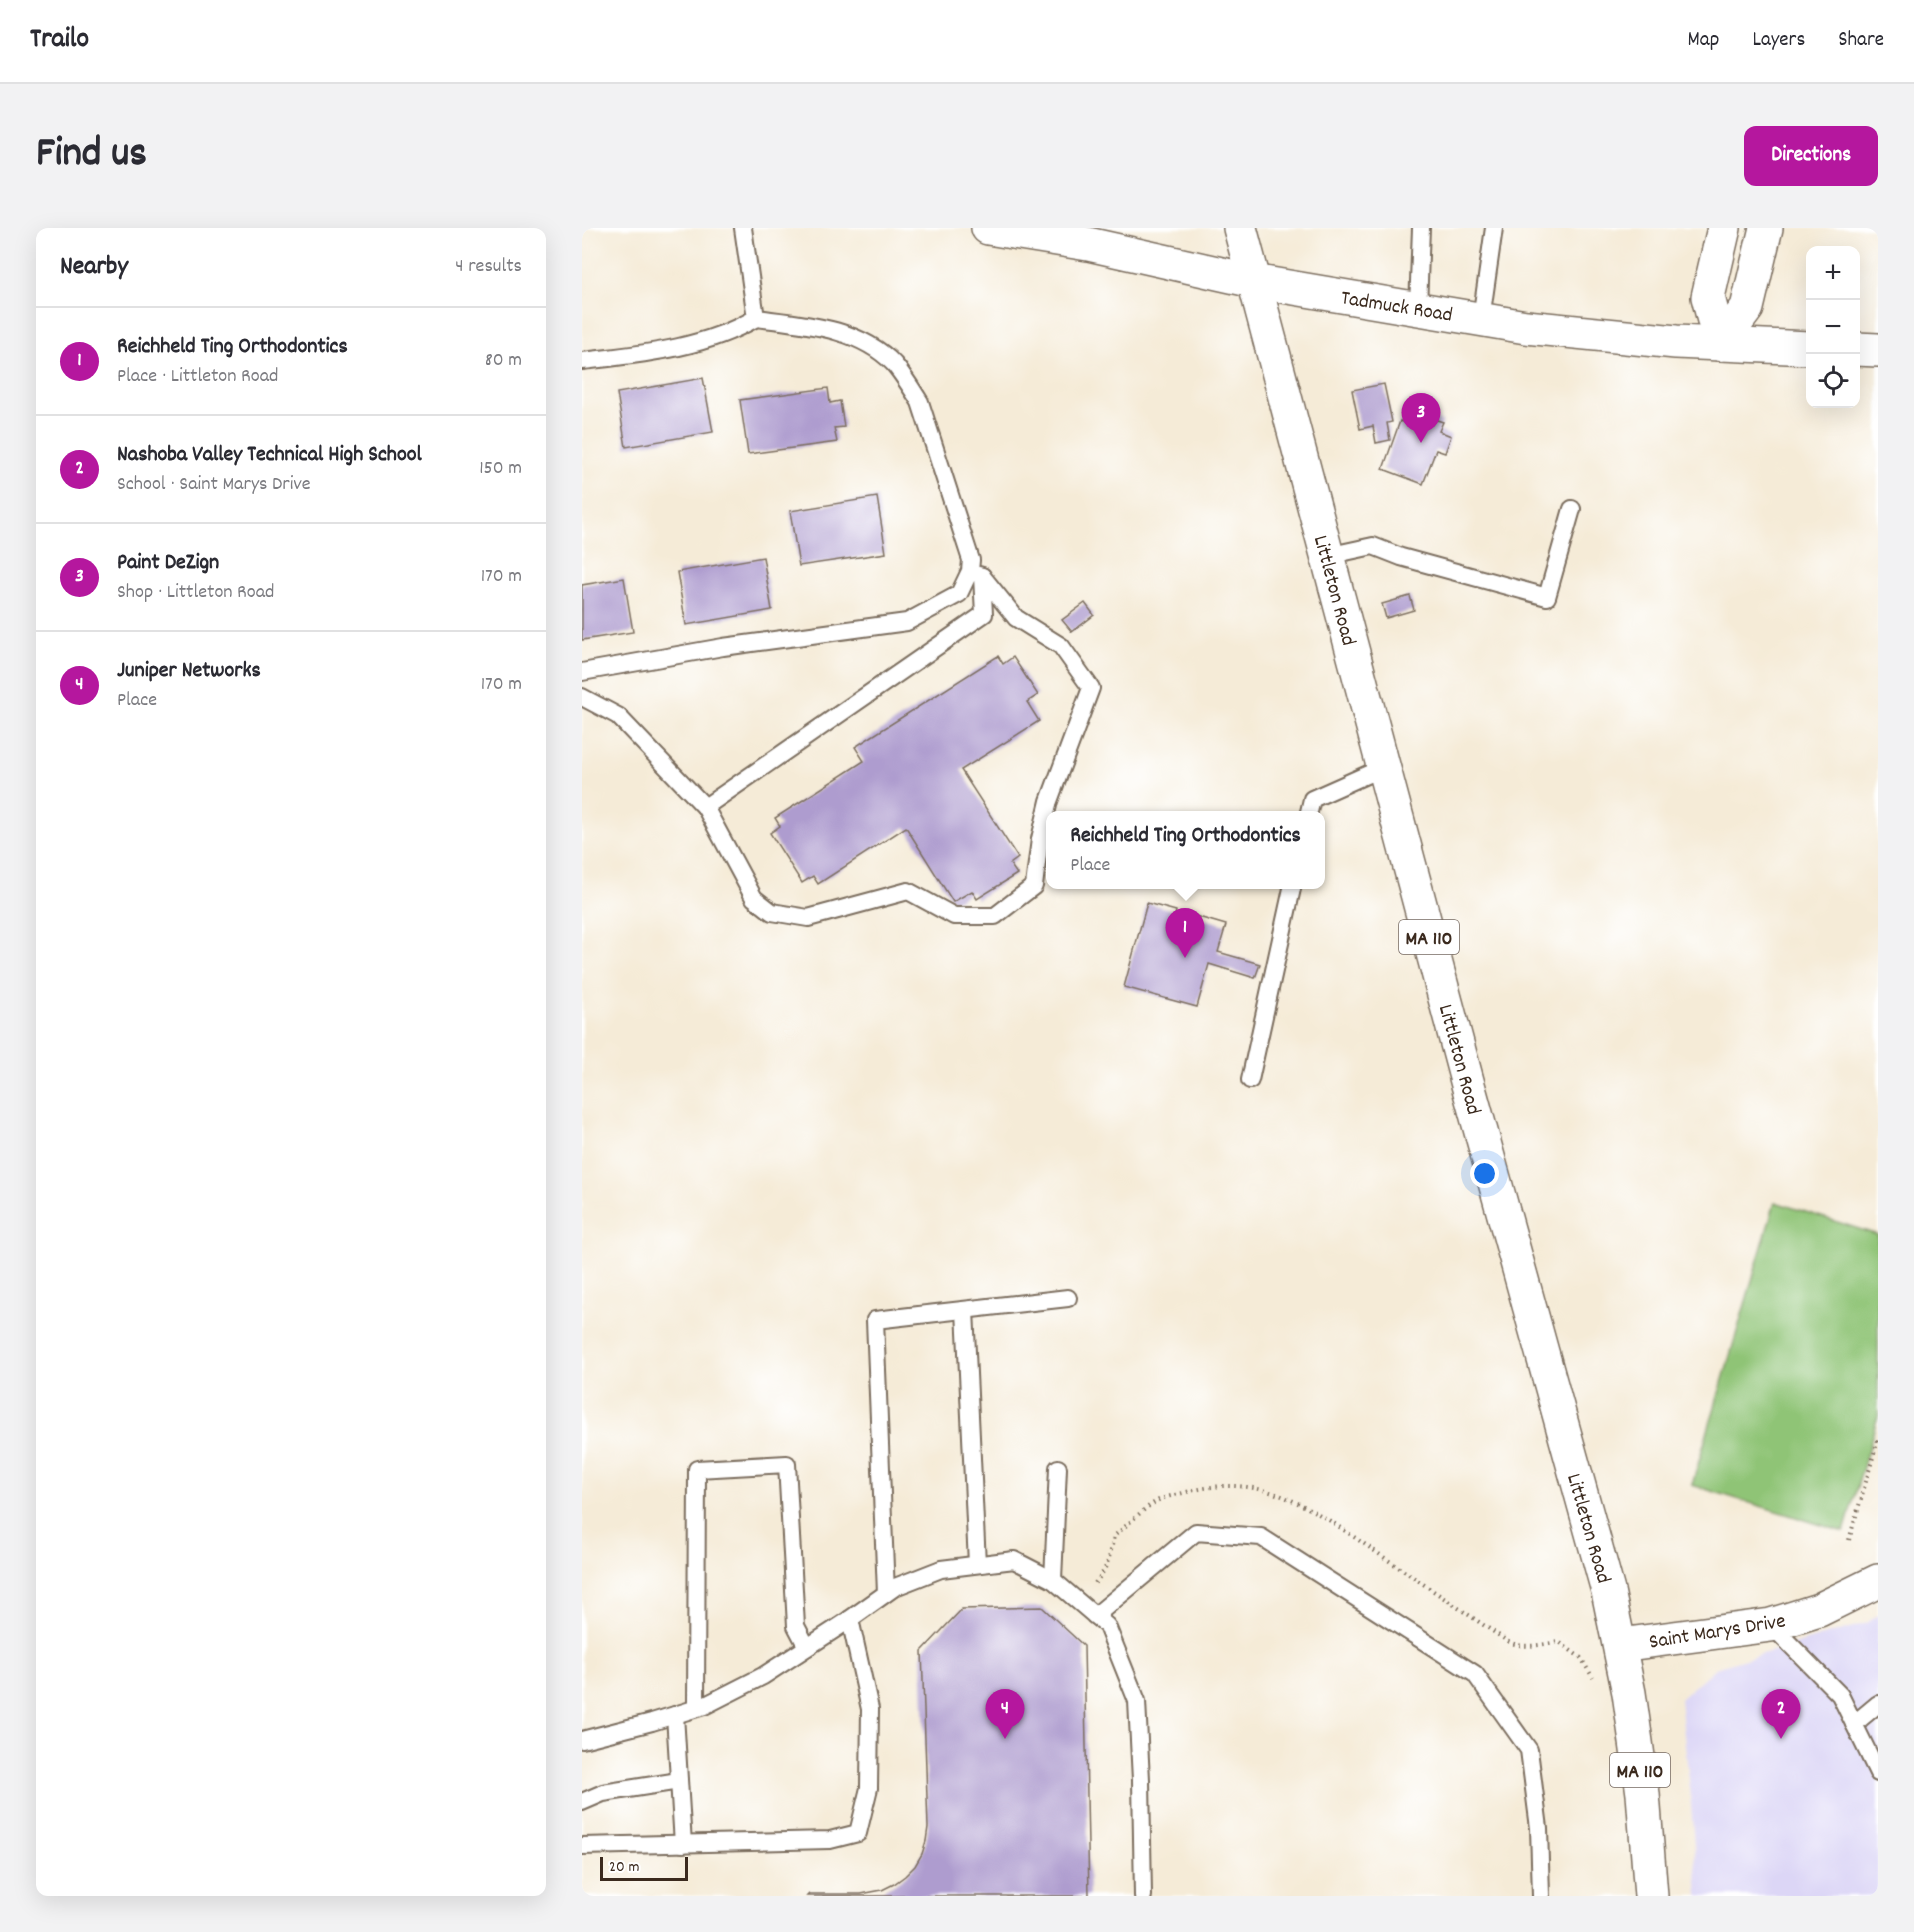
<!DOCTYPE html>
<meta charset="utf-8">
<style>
body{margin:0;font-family:Dekko,sans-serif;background:#f2f2f3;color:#2b2b33}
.controls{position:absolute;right:18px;top:18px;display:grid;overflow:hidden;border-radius:12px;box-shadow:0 6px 24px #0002}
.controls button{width:54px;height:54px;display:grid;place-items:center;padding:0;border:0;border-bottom:2px solid #e1e1e2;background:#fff;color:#2b2b33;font:30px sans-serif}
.scale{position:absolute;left:18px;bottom:15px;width:88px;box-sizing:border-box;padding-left:6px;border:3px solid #3b2a1e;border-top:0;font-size:16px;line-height:21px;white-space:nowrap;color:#3b2a1e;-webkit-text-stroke:4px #fff;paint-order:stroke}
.you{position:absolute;left:903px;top:946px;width:21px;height:21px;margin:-15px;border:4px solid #fff;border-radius:50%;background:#1a73e8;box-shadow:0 0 0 9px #1a73e833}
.badge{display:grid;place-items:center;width:39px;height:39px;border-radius:50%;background:#b5179e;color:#fff;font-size:20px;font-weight:700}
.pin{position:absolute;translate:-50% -50px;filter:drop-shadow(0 2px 3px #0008)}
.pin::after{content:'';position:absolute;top:32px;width:21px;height:18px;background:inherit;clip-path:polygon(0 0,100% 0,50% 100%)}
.popup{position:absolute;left:464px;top:583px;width:279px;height:78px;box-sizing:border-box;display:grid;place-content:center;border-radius:12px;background:#fff;filter:drop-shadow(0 2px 4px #0005);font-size:20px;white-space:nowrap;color:#7c7c81}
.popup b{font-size:22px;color:#2b2b33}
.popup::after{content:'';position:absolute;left:50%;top:100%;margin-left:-12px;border:12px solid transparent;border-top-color:#fff}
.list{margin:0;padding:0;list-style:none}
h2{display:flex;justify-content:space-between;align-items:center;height:78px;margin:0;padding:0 24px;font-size:26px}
h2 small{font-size:20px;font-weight:400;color:#7c7c81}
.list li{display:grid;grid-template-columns:39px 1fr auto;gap:18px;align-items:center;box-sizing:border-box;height:108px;padding:0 24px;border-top:2px solid #e1e1e2}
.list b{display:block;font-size:22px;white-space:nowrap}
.list p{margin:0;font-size:20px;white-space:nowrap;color:#7c7c81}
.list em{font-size:20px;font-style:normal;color:#7c7c81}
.icon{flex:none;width:33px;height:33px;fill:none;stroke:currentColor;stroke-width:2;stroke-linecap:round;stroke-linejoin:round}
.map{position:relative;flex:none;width:1296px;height:1668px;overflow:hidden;border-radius:12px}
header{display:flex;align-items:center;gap:36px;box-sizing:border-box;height:84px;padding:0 30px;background:#fff;border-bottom:2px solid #e1e1e2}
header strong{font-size:28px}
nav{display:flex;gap:33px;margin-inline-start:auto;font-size:21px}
.intro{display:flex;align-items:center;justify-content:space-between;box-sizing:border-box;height:144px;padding:0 36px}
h1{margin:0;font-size:42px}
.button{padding:15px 27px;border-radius:12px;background:#b5179e;color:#fff;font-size:21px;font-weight:700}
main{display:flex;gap:36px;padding:0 36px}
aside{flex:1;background:#fff;border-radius:12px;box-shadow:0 6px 24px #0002}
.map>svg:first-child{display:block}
</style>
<header>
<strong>Trailo</strong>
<nav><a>Map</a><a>Layers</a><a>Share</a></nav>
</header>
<div class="intro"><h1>Find us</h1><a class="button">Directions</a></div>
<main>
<aside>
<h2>Nearby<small>4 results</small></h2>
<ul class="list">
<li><span class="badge">1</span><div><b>Reichheld Ting Orthodontics</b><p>Place · Littleton Road</p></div><em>80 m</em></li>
<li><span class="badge">2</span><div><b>Nashoba Valley Technical High School</b><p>School · Saint Marys Drive</p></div><em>150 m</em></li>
<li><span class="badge">3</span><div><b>Paint DeZign</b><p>Shop · Littleton Road</p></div><em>170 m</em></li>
<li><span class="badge">4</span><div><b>Juniper Networks</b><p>Place</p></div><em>170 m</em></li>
</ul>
</aside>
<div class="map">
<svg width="1296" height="1668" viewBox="0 0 1296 1668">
<rect width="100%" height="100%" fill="#fff"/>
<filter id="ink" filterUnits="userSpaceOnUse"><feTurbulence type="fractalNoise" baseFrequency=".0167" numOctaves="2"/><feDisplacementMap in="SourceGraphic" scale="12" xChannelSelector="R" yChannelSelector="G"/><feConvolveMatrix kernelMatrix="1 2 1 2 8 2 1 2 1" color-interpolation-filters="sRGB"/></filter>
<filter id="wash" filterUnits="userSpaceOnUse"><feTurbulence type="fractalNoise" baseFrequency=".008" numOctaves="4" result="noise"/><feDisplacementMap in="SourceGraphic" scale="24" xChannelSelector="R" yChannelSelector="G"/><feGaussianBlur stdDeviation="1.35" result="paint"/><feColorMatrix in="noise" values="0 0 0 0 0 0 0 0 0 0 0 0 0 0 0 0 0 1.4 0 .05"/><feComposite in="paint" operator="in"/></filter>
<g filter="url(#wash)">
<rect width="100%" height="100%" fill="#f5ebd7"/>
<path fill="#dcd6f6" d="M1296,1387V1668H1116L1107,1551L1098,1471L1133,1440L1285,1395Z"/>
<path fill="#8fc476" stroke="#65774a" stroke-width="1.5" d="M1193,974L1296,1007V1188L1262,1304L1110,1257Z"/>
<g id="blocks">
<g fill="#ae9ccf">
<path d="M121,150L131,204L44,219L35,165Z"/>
<path d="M802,156L810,194L805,195L808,212L794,215L791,198L778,201L770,162Z"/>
<path d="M246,160L248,175L258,173L262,199L252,200L255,214L166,226L158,172Z"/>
<path d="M843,188L861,194L857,203L869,208L863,225L854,222L841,256L801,241L818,193L838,200Z"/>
<path d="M295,269L304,325L217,338L208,283Z"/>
<path d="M181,329L190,382L104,397L95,344Z"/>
<path d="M42,350L51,404L0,412V357Z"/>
<path d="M828,368L832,382L804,390L800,376Z"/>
<path d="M503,375L512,387L490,404L480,392Z"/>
<path d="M416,428L421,436L431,429L456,467L445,474L457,493L379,542L436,630L428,636L435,646L395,671L390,663L371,674L324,599L236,656L231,648L220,655L188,605L198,598L193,590L282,533L273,519Z"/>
<path d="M565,675L594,683L593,688L611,694L613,688L644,697L636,724L678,736L673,750L627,736L615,779L542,759Z"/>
<path d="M460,1379L502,1418L507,1668H225L227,1666H279L300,1662L312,1656L323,1648L333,1638L340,1626L344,1613L346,1599L340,1423L380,1381Z"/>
</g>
</g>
</g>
<g filter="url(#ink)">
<use href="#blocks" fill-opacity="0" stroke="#7c6e5f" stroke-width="1.5"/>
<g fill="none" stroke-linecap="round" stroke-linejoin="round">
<g stroke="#7c6e5f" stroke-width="20">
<g id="service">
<path d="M836,80L839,0"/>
<path d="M899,91L912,0"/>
<path d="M0,133C60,126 121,121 174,90L161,0"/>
<path d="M745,328L791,318L819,329L965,369L990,281"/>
<path d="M0,444L141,419L325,394L377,366L388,343L389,332L338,174C330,161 322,148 312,136C277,99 220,96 174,90"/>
<path d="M0,469L36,488L123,579L172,670L190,684L226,690L326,663L372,688H413L452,658L458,611L467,573L509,460L479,418L434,390L400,348"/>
<path d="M123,579L402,386L400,348L397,347"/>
<path d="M726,588L730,571L802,539"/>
<path d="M668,852L711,656"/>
<path d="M383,1082L395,1336"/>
<path d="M471,1352L476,1240"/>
<path d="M304,1365L293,1092L486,1070"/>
<path d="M513,1388L614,1304L679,1309L893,1446L947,1522L957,1600L959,1668"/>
<path d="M1189,1397L1258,1467L1296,1545"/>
<path d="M114,1480L115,1241L205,1236L214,1398L225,1419"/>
<path d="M93,1487L101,1616"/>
<path d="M1272,1496L1296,1476"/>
<path d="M0,1512L70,1494L122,1478L181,1448L261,1396L313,1359L359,1341L432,1332L471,1352L525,1398L555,1473L559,1552L561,1668"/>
<path d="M0,1574L21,1565L97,1553"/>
<path d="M0,1618L248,1612L276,1605L287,1560L288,1481L268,1391"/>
</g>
</g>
<g stroke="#7c6e5f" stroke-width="36">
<g id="minor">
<path d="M1138,116L1165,80L1184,0"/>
<path d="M1138,116L1126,69L1142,0"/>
<path d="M1038,1417L1189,1397L1237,1382L1296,1353"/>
</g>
</g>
<g stroke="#7c6e5f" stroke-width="36">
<g id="tertiary">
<path d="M406,0L506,16L671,53L944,99L1094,114L1228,120"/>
<path d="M1274,121L1296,122"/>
</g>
</g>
<g stroke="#7c6e5f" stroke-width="36">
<path id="primary" d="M658,0L885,853L1026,1363L1047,1465L1054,1514L1061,1566L1069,1668"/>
</g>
<g stroke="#7c6e5f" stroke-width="4" stroke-dasharray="1.5 4.5" stroke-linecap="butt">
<path d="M1267,1312L1296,1212"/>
<path d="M513,1355C526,1340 528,1327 532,1308C546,1297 559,1282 575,1273C582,1269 593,1267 601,1265C661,1248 699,1263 750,1294L925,1413C942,1422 959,1416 977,1414L999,1430L1011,1450"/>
</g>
<use href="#service" stroke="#fff" stroke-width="16"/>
<use href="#minor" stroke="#fff" stroke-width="33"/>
<use href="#tertiary" stroke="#fff" stroke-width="33"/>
<use href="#primary" stroke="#fff" stroke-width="33"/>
</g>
</g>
<g text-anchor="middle" stroke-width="6" stroke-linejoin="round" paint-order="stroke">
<g fill="#fff" stroke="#766a62" stroke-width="1.5">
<rect x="817" y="692" width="60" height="34" rx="4.5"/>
<rect x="1028" y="1525" width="60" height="34" rx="4.5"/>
</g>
<g font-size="20" font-weight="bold" fill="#3b2a1e">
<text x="847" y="716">MA 110</text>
<text x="1058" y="1549">MA 110</text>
</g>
<g font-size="21" fill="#3b2a1e" stroke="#fff">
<text transform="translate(815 77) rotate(9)" y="7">Tadmuck Road</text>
<text transform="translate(754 362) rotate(75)" y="7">Littleton Road</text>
<text transform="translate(879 831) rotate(75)" y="7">Littleton Road</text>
<text transform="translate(1008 1300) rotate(74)" y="7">Littleton Road</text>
<text transform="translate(1135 1402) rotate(-9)" y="7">Saint Marys Drive</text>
</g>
</g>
</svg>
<div class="controls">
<button>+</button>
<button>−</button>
<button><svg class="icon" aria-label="locate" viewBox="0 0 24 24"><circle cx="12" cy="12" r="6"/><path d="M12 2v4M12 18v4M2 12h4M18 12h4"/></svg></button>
</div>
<div class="scale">20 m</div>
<div class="you"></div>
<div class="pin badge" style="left:603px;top:730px">1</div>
<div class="popup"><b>Reichheld Ting Orthodontics</b>Place</div>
<div class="pin badge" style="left:1199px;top:1511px">2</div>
<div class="pin badge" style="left:839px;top:215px">3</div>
<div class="pin badge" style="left:423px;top:1511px">4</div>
</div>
</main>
